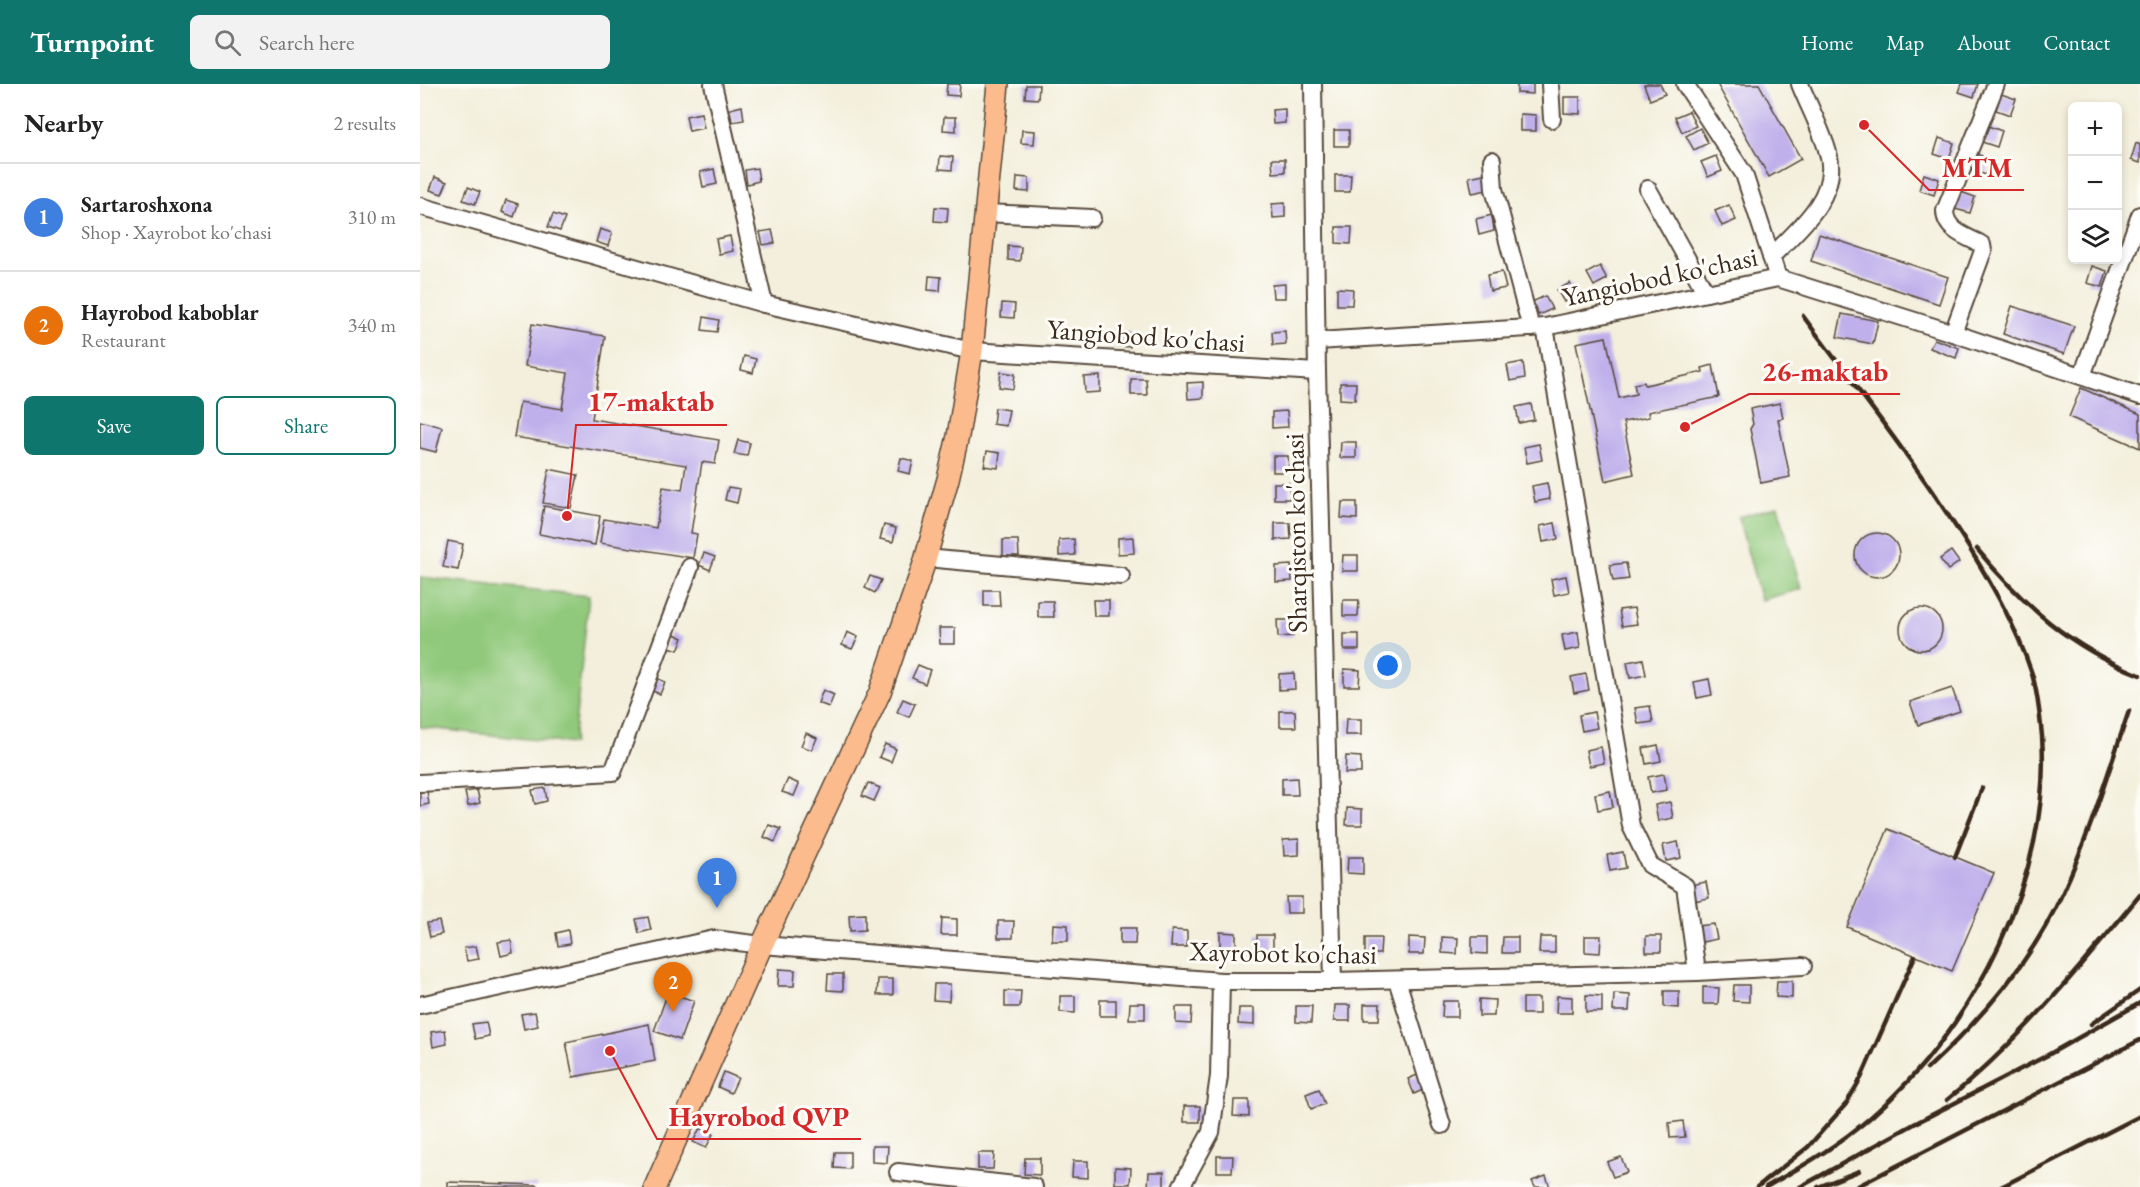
<!DOCTYPE html>
<meta charset="utf-8">
<style>
body{margin:0;font-family:"EB Garamond",serif;background:#f2f2f2;color:#222}
.controls{position:absolute;right:18px;top:18px;display:grid;overflow:hidden;border-radius:9px;box-shadow:0 3px 9px #0003}
.controls button{width:54px;height:54px;display:grid;place-items:center;padding:0;border:0;border-bottom:2px solid #e0e0e0;background:#fff;color:#222;font:30px sans-serif}
.you{position:absolute;left:968px;top:582px;width:21px;height:21px;margin:-15px;border:4px solid #fff;border-radius:50%;background:#1a73e8;box-shadow:0 0 0 9px #1a73e833}
.badge{display:grid;place-items:center;width:39px;height:39px;border-radius:50%;background:#0f766e;color:#fff;font-size:20px;font-weight:700}
.pin{position:absolute;translate:-50% -50px;filter:drop-shadow(0 2px 3px #0008)}
.pin::after{content:'';position:absolute;top:32px;width:21px;height:18px;background:inherit;clip-path:polygon(0 0,100% 0,50% 100%)}
.list{margin:0;padding:0;list-style:none}
h2{display:flex;justify-content:space-between;align-items:center;height:78px;margin:0;padding:0 24px;font-size:26px}
h2 small{font-size:20px;font-weight:400;color:#767676}
.list li{display:grid;grid-template-columns:39px 1fr auto;gap:18px;align-items:center;box-sizing:border-box;height:108px;padding:0 24px;border-top:2px solid #e0e0e0}
.list b{display:block;font-size:22px;white-space:nowrap}
.list p{margin:0;font-size:20px;white-space:nowrap;color:#767676}
.list em{font-size:20px;font-style:normal;color:#767676}
.actions{display:flex;gap:12px;padding:18px 24px}
.actions a{flex:1;padding:14px 0;border:2px solid #0f766e;border-radius:9px;text-align:center;font-size:21px;color:#0f766e}
.actions .main{background:#0f766e;color:#fff}
.icon{flex:none;width:33px;height:33px;fill:none;stroke:currentColor;stroke-width:2;stroke-linecap:round;stroke-linejoin:round}
.map{position:relative;flex:none;width:1720px;height:1103px;overflow:hidden}
header{display:flex;align-items:center;gap:36px;box-sizing:border-box;height:84px;padding:0 30px;background:#0f766e;color:#fff}
header strong{font-size:28px}
nav{display:flex;gap:33px;margin-inline-start:auto;font-size:21px}
.search{width:420px;height:54px;background:#f2f2f2;display:flex;align-items:center;gap:15px;box-sizing:border-box;padding:0 21px;border-radius:9px;color:#767676;font-size:22px}
main{display:flex}
aside{flex:1;background:#fff}
.map>svg:first-child{display:block}
</style>
<header>
<strong>Turnpoint</strong>
<div class="search"><svg class="icon" aria-label="search" viewBox="0 0 24 24"><circle cx="10" cy="10" r="6"/><path d="M15 15l6 6"/></svg>Search here</div>
<nav><a>Home</a><a>Map</a><a>About</a><a>Contact</a></nav>
</header>
<main>
<aside>
<h2>Nearby<small>2 results</small></h2>
<ul class="list">
<li><span class="badge" style="background:#3f7fe0">1</span><div><b>Sartaroshxona</b><p>Shop · Xayrobot ko'chasi</p></div><em>310 m</em></li>
<li><span class="badge" style="background:#e8710a">2</span><div><b>Hayrobod kaboblar</b><p>Restaurant</p></div><em>340 m</em></li>
</ul>
<div class="actions"><a class="main">Save</a><a>Share</a></div>
</aside>
<div class="map">
<svg width="1720" height="1103" viewBox="0 0 1720 1103">
<rect width="100%" height="100%" fill="#fdfcf7"/>
<filter id="ink" filterUnits="userSpaceOnUse"><feTurbulence type="fractalNoise" baseFrequency=".0167" numOctaves="2"/><feDisplacementMap in="SourceGraphic" scale="12" xChannelSelector="R" yChannelSelector="G"/><feConvolveMatrix kernelMatrix="1 2 1 2 8 2 1 2 1" color-interpolation-filters="sRGB"/></filter>
<filter id="wash" filterUnits="userSpaceOnUse"><feTurbulence type="fractalNoise" baseFrequency=".008" numOctaves="4" result="noise"/><feDisplacementMap in="SourceGraphic" scale="24" xChannelSelector="R" yChannelSelector="G"/><feGaussianBlur stdDeviation="1.35" result="paint"/><feColorMatrix in="noise" values="0 0 0 0 0 0 0 0 0 0 0 0 0 0 0 0 0 1.4 0 .05"/><feComposite in="paint" operator="in"/></filter>
<g filter="url(#wash)">
<rect width="100%" height="100%" fill="#f3efdc"/>
<g fill="#91c97c" stroke="#667a4d" stroke-width="1.5">
<path d="M1358,422L1381,505L1341,516L1318,433Z"/>
<path d="M0,493L169,512L153,660L0,643Z"/>
</g>
<g id="blocks">
<g fill="#bfb0eb">
<path d="M527,0H540L539,12L526,11Z"/>
<path d="M1097,0H1113V10L1097,9Z"/>
<path d="M1227,0H1240L1245,10L1230,16L1224,1Z"/>
<path d="M1297,0H1339L1381,75L1349,93Z"/>
<path d="M1542,0H1558L1554,13L1539,8Z"/>
<path d="M606,1H619L618,15L605,14Z"/>
<path d="M1581,10L1596,15L1590,31L1576,26Z"/>
<path d="M1144,13H1160V30L1144,29Z"/>
<path d="M322,22L324,36L312,38L310,25Z"/>
<path d="M865,25V39L853,40L852,26Z"/>
<path d="M1269,27L1276,42L1262,48L1255,33Z"/>
<path d="M281,29L284,44L269,47L266,32Z"/>
<path d="M1100,30L1116,31V47H1100Z"/>
<path d="M524,33H536V47L523,46Z"/>
<path d="M1568,42L1582,47L1577,63L1562,58Z"/>
<path d="M1280,44L1288,59L1274,66L1266,52Z"/>
<path d="M602,46L615,47L614,60L601,59Z"/>
<rect x="914" y="46" width="15" height="16"/>
<path d="M1519,54L1534,59L1529,75L1514,70Z"/>
<path d="M1716,59L1720,61V79L1711,76Z"/>
<path d="M1556,70L1571,75L1566,91L1551,86Z"/>
<path d="M520,72L533,73L532,86L519,85Z"/>
<path d="M1296,72L1302,87L1288,93L1281,78Z"/>
<path d="M852,75H865V88L853,89Z"/>
<path d="M337,84L339,97L327,100L325,86Z"/>
<path d="M294,85L297,100L283,103L280,88Z"/>
<path d="M1064,90L1067,106L1052,109L1049,93Z"/>
<path d="M1504,90L1519,95L1514,111L1499,106Z"/>
<path d="M915,91H931L930,108H915Z"/>
<path d="M15,93L27,98L22,110L10,106Z"/>
<path d="M597,93L609,94V108L596,107Z"/>
<path d="M48,103L60,108L55,120L43,116Z"/>
<path d="M1541,108L1555,113L1550,129L1535,125Z"/>
<path d="M86,116L98,120L94,133L82,128Z"/>
<path d="M865,119V133L853,134L852,120Z"/>
<path d="M1309,121L1316,136L1302,142L1295,127Z"/>
<path d="M515,123L528,124L527,138L514,137Z"/>
<path d="M133,130L145,134L140,147L128,143Z"/>
<path d="M1072,131L1074,147L1059,151L1056,135Z"/>
<path d="M916,143H932L931,160L916,159Z"/>
<path d="M180,145L192,149L188,162L176,158Z"/>
<path d="M352,146L355,159L343,161L340,148Z"/>
<path d="M1399,150L1528,193L1519,220L1391,177Z"/>
<path d="M310,152L313,167L299,170L296,155Z"/>
<path d="M588,162L601,163L600,177L588,176Z"/>
<path d="M1180,182L1187,195L1174,202L1167,189Z"/>
<path d="M1672,182L1687,187L1682,203L1667,199Z"/>
<path d="M1082,188L1086,204L1070,207L1067,191Z"/>
<path d="M509,192L521,193L520,207L508,206Z"/>
<path d="M1150,199L1157,212L1144,218L1137,206Z"/>
<path d="M865,200V214H853L852,201Z"/>
<path d="M917,204L933,205L932,221H917Z"/>
<path d="M1125,212L1132,225L1119,231L1112,218Z"/>
<path d="M582,219L595,220L594,234L581,233Z"/>
<path d="M1592,222L1654,242L1644,270L1583,250Z"/>
<path d="M1422,230L1458,237L1453,260L1417,253Z"/>
<path d="M284,233L299,236L297,248L282,246Z"/>
<path d="M112,240L185,252L172,335L299,356L295,380L282,378L271,449L277,450L273,474L180,459L184,435L236,444L243,403L262,406L266,381L94,353L100,318L142,325L148,289L105,282Z"/>
<path d="M865,247L866,260L853,261L852,248Z"/>
<path d="M698,249H711L710,263L697,262Z"/>
<path d="M1186,253L1199,314L1216,310L1214,300L1224,298L1225,301L1283,288L1282,284L1293,281L1299,313L1228,328L1229,333L1203,338L1214,390L1185,397L1156,259Z"/>
<path d="M1514,255L1539,264L1536,274L1510,264Z"/>
<path d="M324,272L336,275L333,289L321,286Z"/>
<path d="M1103,278L1105,294L1090,297L1087,281Z"/>
<path d="M581,288L595,290L593,305L579,303Z"/>
<path d="M680,292V308L665,309L664,293Z"/>
<path d="M711,295H726L727,311H711Z"/>
<path d="M783,298V314L768,315L767,299Z"/>
<path d="M920,299H936L935,316L920,315Z"/>
<path d="M1661,304L1720,330V364L1649,333Z"/>
<path d="M1360,319L1363,334L1358,335L1370,393L1341,399L1330,345L1333,340L1330,325Z"/>
<path d="M1111,320L1114,336L1099,339L1096,323Z"/>
<path d="M575,324L589,326L586,342L573,340Z"/>
<path d="M867,327L868,343L852,344V328Z"/>
<path d="M0,337L22,343L16,368L0,364Z"/>
<path d="M318,356L330,359L327,372L314,370Z"/>
<path d="M921,358H936V374H920Z"/>
<path d="M1119,360L1122,376L1107,379L1104,363Z"/>
<path d="M567,367L580,369L578,384L564,382Z"/>
<path d="M853,372H868L869,388H853Z"/>
<path d="M481,374L493,377L490,390L478,387Z"/>
<path d="M129,385L158,391L151,424L123,419Z"/>
<path d="M854,399H869L870,415H854Z"/>
<path d="M1127,399L1130,415L1115,418L1112,402Z"/>
<path d="M308,403L320,405L317,419L305,416Z"/>
<path d="M922,418H937V435L921,434Z"/>
<path d="M124,422L180,432L175,461L119,450Z"/>
<path d="M855,439H870L871,455L855,456Z"/>
<path d="M1135,439L1138,455L1123,458L1120,442Z"/>
<path d="M464,441L476,444L473,458L460,455Z"/>
<circle cx="1457" cy="471" r="22"/>
<path d="M713,453L714,469L698,470V454Z"/>
<path d="M654,455L655,471L639,472V456Z"/>
<path d="M583,456H598L599,472H583Z"/>
<path d="M28,457L43,460L38,486L23,483Z"/>
<path d="M1531,467L1539,478L1528,486L1520,475Z"/>
<path d="M284,469L295,473L290,486L279,481Z"/>
<path d="M923,471H938V487H922Z"/>
<path d="M1206,479L1209,495L1193,497L1190,481Z"/>
<path d="M871,481L872,497L856,498V482Z"/>
<path d="M450,492L461,496L455,509L445,504Z"/>
<path d="M1146,492L1149,508L1134,511L1131,495Z"/>
<path d="M564,506H579L580,522H564Z"/>
<path d="M673,516H689V532H674Z"/>
<path d="M923,516H939L938,532H923Z"/>
<path d="M618,517H633L634,533H618Z"/>
<circle cx="1501" cy="545" r="21"/>
<path d="M1214,524L1217,540L1202,542L1199,526Z"/>
<path d="M857,536H873V552L858,553Z"/>
<path d="M519,544H535V560H520Z"/>
<path d="M427,548L438,553L432,565L422,561Z"/>
<path d="M1158,548L1160,564L1145,567L1142,551Z"/>
<path d="M252,549L263,554L258,566L247,562Z"/>
<rect x="924" y="550" width="15" height="16"/>
<path d="M1223,575L1226,591L1210,594L1207,578Z"/>
<path d="M498,581L510,586L505,600L492,594Z"/>
<path d="M924,585L940,586L939,602H924Z"/>
<path d="M874,589L875,605L859,606V590Z"/>
<path d="M1166,590L1169,606L1154,609L1151,593Z"/>
<path d="M235,593L245,598L240,610L230,606Z"/>
<path d="M1289,595L1292,611L1277,614L1274,598Z"/>
<path d="M1532,604L1540,627L1498,641L1490,618Z"/>
<path d="M403,606L414,611L409,623L398,619Z"/>
<path d="M483,615L495,620L489,633L477,628Z"/>
<path d="M1230,622L1233,638L1218,640L1215,624Z"/>
<path d="M860,627H875L876,643H860Z"/>
<path d="M1174,628L1177,644L1162,647L1159,631Z"/>
<path d="M926,635H941V651H925Z"/>
<path d="M386,649L397,654L392,666L381,662Z"/>
<path d="M465,660L476,665L471,678L459,673Z"/>
<path d="M1238,661L1241,677L1226,680L1223,664Z"/>
<path d="M1181,663L1184,679L1169,682L1166,666Z"/>
<path d="M926,672L941,673V689H925Z"/>
<path d="M1244,690L1247,706L1231,709L1228,693Z"/>
<path d="M877,694L878,711H862V695Z"/>
<path d="M368,695L379,700L374,712L362,708Z"/>
<path d="M448,699L460,704L454,717L442,712Z"/>
<path d="M125,704L127,717L115,720L112,706Z"/>
<path d="M57,706L60,719L48,722L45,708Z"/>
<path d="M7,707L9,720L0,722V708Z"/>
<path d="M1190,707L1193,723L1178,726L1175,710Z"/>
<path d="M1250,718L1253,734L1238,737L1235,721Z"/>
<path d="M927,724L942,725V741H926Z"/>
<path d="M349,741L361,745L355,758L344,753Z"/>
<path d="M1468,745L1574,789L1532,887L1427,843Z"/>
<path d="M879,755V771L864,772L863,756Z"/>
<path d="M1258,758L1261,774L1246,777L1243,761Z"/>
<path d="M1203,768L1206,784L1190,787L1187,771Z"/>
<path d="M928,773H943V790L927,789Z"/>
<path d="M1286,798L1289,814L1273,817L1270,801Z"/>
<path d="M866,813H882V829H867Z"/>
<path d="M445,830V846L430,847L429,831Z"/>
<path d="M228,833L231,846L219,849L216,835Z"/>
<path d="M522,834L537,835V851H521Z"/>
<path d="M19,837L22,850L10,853L7,839Z"/>
<path d="M578,837H594L593,854H578Z"/>
<path d="M633,840L648,841V857H632Z"/>
<path d="M1294,840L1297,855L1282,858L1278,842Z"/>
<path d="M700,844H716L715,860H700Z"/>
<path d="M148,846L150,860L138,862L136,849Z"/>
<path d="M752,846L767,847V863H751Z"/>
<path d="M800,848L816,849V865H800Z"/>
<rect x="837" y="851" width="16" height="16"/>
<path d="M1165,852H1181L1180,869L1165,868Z"/>
<rect x="1226" y="852" width="15" height="16"/>
<path d="M989,853L1005,854L1004,870H989Z"/>
<path d="M1022,853L1038,854L1037,870L1022,869Z"/>
<path d="M1052,853H1067V870L1052,869Z"/>
<path d="M1083,853H1098V869H1082Z"/>
<path d="M1120,853H1135V869H1119Z"/>
<path d="M945,854H961L960,870H945Z"/>
<path d="M91,856L93,869L81,872L78,858Z"/>
<path d="M56,862L59,875L47,877L44,864Z"/>
<path d="M359,885L375,886L374,902H358Z"/>
<path d="M408,890H423V907L407,906Z"/>
<path d="M458,895H473V911H457Z"/>
<path d="M1357,897H1372V914L1356,913Z"/>
<path d="M514,900H530L529,917L513,916Z"/>
<path d="M1314,901H1329V918L1313,917Z"/>
<path d="M1283,903L1299,904L1298,920H1283Z"/>
<path d="M585,907H601L600,923H585Z"/>
<path d="M1244,907H1259V924L1244,923Z"/>
<path d="M248,908L274,917L260,956L234,947Z"/>
<path d="M1194,910L1210,911L1209,927H1193Z"/>
<path d="M1166,911L1182,912V928H1166Z"/>
<path d="M640,912H655V929L640,928Z"/>
<path d="M1137,912L1152,913V929H1136Z"/>
<rect x="1103" y="914" width="16" height="16"/>
<path d="M1059,915L1075,916L1074,932H1059Z"/>
<rect x="680" y="916" width="16" height="16"/>
<path d="M1023,917H1038V933H1022Z"/>
<path d="M710,919H725V935H709Z"/>
<path d="M944,920H960L959,936H944Z"/>
<path d="M915,921H930V937H914Z"/>
<path d="M876,922H892L891,939L876,938Z"/>
<path d="M756,923H772L771,940L756,939Z"/>
<path d="M819,924H834V941L818,940Z"/>
<path d="M115,928L118,942L104,945L101,930Z"/>
<path d="M66,938L69,952L55,955L52,940Z"/>
<path d="M229,940L235,977L153,993L146,958Z"/>
<path d="M25,946L27,960L13,963L11,948Z"/>
<path d="M304,988L318,994L311,1009L298,1003Z"/>
<path d="M1002,989L1007,1004L994,1010L988,995Z"/>
<path d="M899,1005L905,1020L891,1025L886,1010Z"/>
<path d="M814,1016H829V1033L813,1032Z"/>
<rect x="764" y="1022" width="16" height="16"/>
<path d="M1263,1037L1265,1053L1250,1054L1249,1039Z"/>
<path d="M280,1044L293,1050L286,1064L273,1058Z"/>
<path d="M452,1062H468L467,1079L452,1078Z"/>
<path d="M415,1068H430V1085L414,1084Z"/>
<path d="M558,1069H574L573,1085H558Z"/>
<path d="M797,1072H813L812,1088H797Z"/>
<path d="M1201,1073L1207,1088L1193,1093L1187,1078Z"/>
<path d="M605,1074H620V1091L604,1090Z"/>
<path d="M653,1077H668V1094L652,1093Z"/>
<path d="M695,1083L711,1084L710,1100H695Z"/>
<path d="M729,1088H744V1103H728Z"/>
<path d="M1126,1092L1130,1103H1115L1112,1097Z"/>
<path d="M28,1098L117,1101V1103H28Z"/>
</g>
</g>
</g>
<g filter="url(#ink)">
<use href="#blocks" fill-opacity="0" stroke="#57483a" stroke-width="1.5"/>
<g fill="none" stroke-linecap="round" stroke-linejoin="round">
<g stroke="#57483a" stroke-width="20">
<g id="minor">
<path d="M293,0L344,220L552,267L897,288"/>
<path d="M893,0L897,288L913,897"/>
<path d="M1130,0L1132,35"/>
<path d="M1265,0L1324,90L1358,194"/>
<path d="M1072,76L1074,105L1111,244"/>
<path d="M1228,105L1286,209"/>
<path d="M0,122L344,220"/>
<path d="M565,129L672,134"/>
<path d="M1351,173C1376,147 1418,114 1409,73C1404,50 1389,23 1380,0"/>
<path d="M1125,243L1211,742L1230,781L1265,802L1277,888"/>
<path d="M1533,249L1563,167L1562,161L1559,159C1544,152 1525,145 1525,127L1576,0"/>
<path d="M897,257L1125,243L1358,194L1533,249L1720,312"/>
<path d="M1662,292L1720,131"/>
<path d="M506,474L701,492"/>
<path d="M0,699L193,688L270,483"/>
<path d="M977,896L1022,1041"/>
<path d="M0,921L294,855L342,861L801,897H913L1277,888L1383,882"/>
<path d="M478,1088L614,1103"/>
<path d="M761,1103L791,1048L799,992L801,897"/>
</g>
</g>
<g stroke="#57483a" stroke-width="24">
<path id="major" d="M235,1103L342,861L460,608L504,480L528,395L538,352L552,267L578,0"/>
</g>
<use href="#minor" stroke="#fff" stroke-width="16"/>
<use href="#major" stroke="#fbbb8d" stroke-width="21"/>
<g stroke="#3b2a1e" stroke-width="4.5">
<path d="M1557,465C1604,522 1650,563 1720,591"/>
<path d="M1535,773L1562,704"/>
<path d="M1671,940L1720,906"/>
<path d="M1507,985C1562,934 1612,877 1643,808C1670,750 1688,688 1709,627"/>
<path d="M1527,1016C1600,957 1660,883 1720,811"/>
<path d="M1337,1103L1388,1063L1426,1020L1441,994L1495,872"/>
<path d="M1346,1103C1383,1082 1419,1061 1451,1033C1555,943 1632,791 1622,652C1620,631 1618,610 1612,590C1596,541 1570,497 1543,454C1494,377 1437,305 1383,232"/>
<path d="M1380,1103L1496,1039L1626,972L1720,919"/>
<path d="M1398,1103L1439,1087"/>
<path d="M1436,1103L1720,956"/>
<path d="M1581,1103L1720,1032"/>
</g>
</g>
</g>
<g text-anchor="middle" stroke-width="6" stroke-linejoin="round" paint-order="stroke">
<g font-size="27" fill="#3b2a1e" stroke="#fdfcf7">
<text transform="translate(1240 193) rotate(-12)" y="9">Yangiobod ko'chasi</text>
<text transform="translate(726 252) rotate(4)" y="9">Yangiobod ko'chasi</text>
<text transform="translate(876 449) rotate(-91)" y="9">Sharqiston ko'chasi</text>
<text transform="translate(863 869) rotate(1)" y="9">Xayrobot ko'chasi</text>
</g>
</g>
<path fill="none" stroke="#d62828" stroke-width="2" d="M1444 41L1509 106H1604M1265 343L1329 310H1480M147 432L156 341H307M190 967L237 1055H441"/>
<g fill="#d62828" stroke="#fdfcf7" stroke-width="2">
<circle cx="1444" cy="41" r="6"/>
<circle cx="1265" cy="343" r="6"/>
<circle cx="147" cy="432" r="6"/>
<circle cx="190" cy="967" r="6"/>
</g>
<g font-size="28" text-anchor="middle" font-weight="bold" fill="#d62828" stroke="#fdfcf7" stroke-width="6" stroke-linejoin="round" paint-order="stroke">
<text x="1557" y="93">MTM</text>
<text x="1405" y="297">26-maktab</text>
<text x="231" y="327">17-maktab</text>
<text x="339" y="1042">Hayrobod QVP</text>
</g>
</svg>
<div class="controls">
<button>+</button>
<button>−</button>
<button><svg class="icon" aria-label="layers" viewBox="0 0 24 24"><path d="M12 4l9 5-9 5-9-5zM3 14l9 5 9-5"/></svg></button>
</div>
<div class="you"></div>
<div class="pin badge" style="left:297px;top:824px;background:#3f7fe0">1</div>
<div class="pin badge" style="left:253px;top:928px;background:#e8710a">2</div>
</div>
</main>
